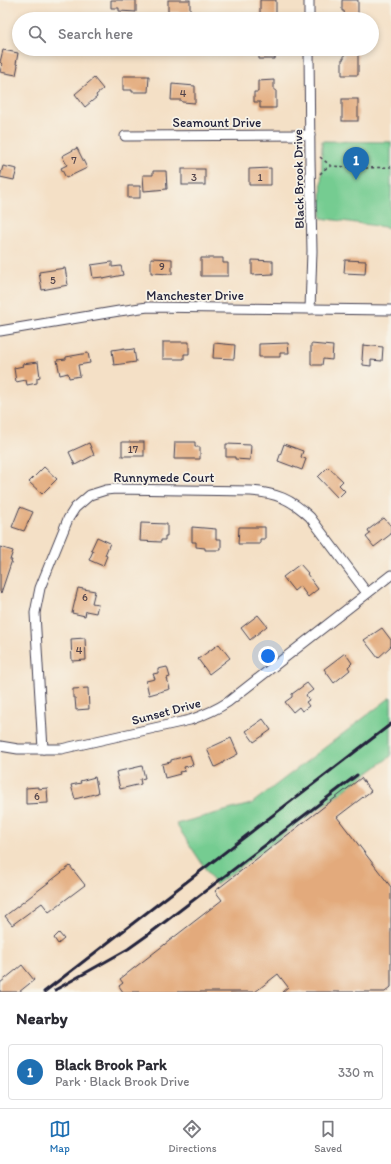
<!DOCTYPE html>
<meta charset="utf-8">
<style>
body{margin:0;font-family:Itim,sans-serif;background:#f2f2f3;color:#2b2b33}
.you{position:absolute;left:268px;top:656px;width:14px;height:14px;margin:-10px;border:3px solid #fff;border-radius:50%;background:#1a73e8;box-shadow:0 0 0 6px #1a73e833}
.badge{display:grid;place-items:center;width:26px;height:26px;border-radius:50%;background:#1f6fb2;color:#fff;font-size:13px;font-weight:700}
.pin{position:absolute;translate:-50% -33px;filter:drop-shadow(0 1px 2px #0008)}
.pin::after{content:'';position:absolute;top:21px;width:14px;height:12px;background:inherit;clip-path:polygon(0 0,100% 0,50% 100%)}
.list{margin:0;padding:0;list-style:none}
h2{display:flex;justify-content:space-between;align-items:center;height:52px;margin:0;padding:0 16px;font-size:17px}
h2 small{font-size:13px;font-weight:400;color:#7c7c81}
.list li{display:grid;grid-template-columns:26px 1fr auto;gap:12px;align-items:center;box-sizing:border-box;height:56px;margin:0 8px 8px;padding:0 8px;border:1px solid #e1e1e2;border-radius:4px}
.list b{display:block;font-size:15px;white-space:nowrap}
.list p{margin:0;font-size:13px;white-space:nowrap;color:#7c7c81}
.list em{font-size:13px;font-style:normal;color:#7c7c81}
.icon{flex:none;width:22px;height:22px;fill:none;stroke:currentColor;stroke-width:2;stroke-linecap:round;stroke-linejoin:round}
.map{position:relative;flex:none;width:391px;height:992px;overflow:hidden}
.search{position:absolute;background:#fff;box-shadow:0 2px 6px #0003;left:12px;right:12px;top:12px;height:44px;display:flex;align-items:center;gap:10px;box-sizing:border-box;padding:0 14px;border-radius:22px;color:#7c7c81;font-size:15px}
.sheet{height:116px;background:#fff}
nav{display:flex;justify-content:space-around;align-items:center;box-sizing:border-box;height:56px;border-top:1px solid #e1e1e2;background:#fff;font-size:11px;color:#7c7c81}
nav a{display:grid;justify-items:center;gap:2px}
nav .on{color:#1f6fb2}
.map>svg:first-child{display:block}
</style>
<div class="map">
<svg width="391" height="992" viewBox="0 0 391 992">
<rect width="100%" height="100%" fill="#f7f3e8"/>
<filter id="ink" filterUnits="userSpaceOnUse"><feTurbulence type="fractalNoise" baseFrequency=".025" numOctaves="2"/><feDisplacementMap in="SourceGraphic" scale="8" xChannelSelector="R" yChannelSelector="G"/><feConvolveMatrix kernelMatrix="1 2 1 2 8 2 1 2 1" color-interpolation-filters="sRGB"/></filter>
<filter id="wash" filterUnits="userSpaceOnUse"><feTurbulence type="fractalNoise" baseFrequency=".012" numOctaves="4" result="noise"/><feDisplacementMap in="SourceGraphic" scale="16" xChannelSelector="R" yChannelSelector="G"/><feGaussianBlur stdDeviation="0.9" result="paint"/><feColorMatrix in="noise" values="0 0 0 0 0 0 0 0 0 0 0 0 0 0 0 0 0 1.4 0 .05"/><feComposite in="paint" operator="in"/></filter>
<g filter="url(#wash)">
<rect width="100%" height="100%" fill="#f4e0c6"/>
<g fill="#75cc91" stroke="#4c7766">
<path d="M322,141L391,142V228L321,218Z"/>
<path d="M391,697V756L216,885L176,824L251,804Z"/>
</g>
<g id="blocks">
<g fill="#e3aa7b">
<path d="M111,0H136V12L119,11V8H111Z"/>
<rect x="168" y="0" width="22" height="12"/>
<rect x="260" y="0" width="16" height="18"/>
<path d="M342,0H358V19H345L344,11H342Z"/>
<path d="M259,49H276L275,59H259Z"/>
<path d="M3,50L18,53L16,64L18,65L16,75L0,72L2,64L0,62Z"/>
<path d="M344,50L358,51V75H342V59H344Z"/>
<path d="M123,76H149L148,92H132V90H123Z"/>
<path d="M94,78L103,89L96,95L97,97L85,107L75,94Z"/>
<path d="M274,80V90H276V108H260V102H254V92H258V81Z"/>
<path d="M172,84L195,86V103L182,102L181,100H171Z"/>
<rect x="342" y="99" width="16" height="22"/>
<path d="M77,148L87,168L66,178L61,168L67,165L62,156Z"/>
<path d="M3,166L17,169L14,180L0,177Z"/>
<path d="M271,168V185H249V169Z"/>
<rect x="182" y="169" width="23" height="16"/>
<path d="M153,171H166L167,189L144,191L143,175H153Z"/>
<rect x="128" y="186" width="12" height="12"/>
<path d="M151,258L172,259V274L151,273Z"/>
<path d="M201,258H223V263H228V276H201Z"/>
<path d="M252,260L273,261V274L252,275Z"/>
<path d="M345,260L366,261L365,274L344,273Z"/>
<path d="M112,262V267L121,266L123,275L103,279V277L93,278L91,265Z"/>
<path d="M65,268L68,285L42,290L39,272Z"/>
<path d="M163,342H189V354H184V359H163Z"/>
<path d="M214,343L235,345L234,359L213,358Z"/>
<path d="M288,343L289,353H280V357H259V344Z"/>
<path d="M311,344L333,346L332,360L323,359L322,365H311Z"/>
<path d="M363,345L383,347L382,361L371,360V366L363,365V361L362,360Z"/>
<path d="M125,348V350L134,349L136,362L114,365L112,350Z"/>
<path d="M88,353L90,363L78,365L80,376L69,378L68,373L60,375L57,360L66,359V357Z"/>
<path d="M38,362L40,377L37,378V383L27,385L26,380L16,382L14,368L23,366L22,364Z"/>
<rect x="122" y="442" width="22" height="14"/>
<path d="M175,442H195V447H200V459H174Z"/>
<path d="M89,443L94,455L75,465L69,452Z"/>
<path d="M226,444L251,445L250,460L235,459V457H226Z"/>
<path d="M284,444L303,451L301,457L306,459L302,470L278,461Z"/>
<path d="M44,467L57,479L42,494L29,482Z"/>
<path d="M328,467L343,481L339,485L345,491L338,498L318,477Z"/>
<path d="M20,507L33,512L24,531L12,527Z"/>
<path d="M384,518L391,526V534L374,547L366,537L370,534L368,530Z"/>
<path d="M141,523L167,524V536H165V540H161V542L140,541Z"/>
<path d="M192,527L216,529V539H221V550H205V548L196,547V542H192Z"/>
<path d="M239,527H265V539H260V544H238Z"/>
<path d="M97,537L110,543L105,555L107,556L103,566L89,560L93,551L91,550Z"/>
<path d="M0,547L13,551L10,560H12L1,593L0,592Z"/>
<path d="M300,564L308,573L307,574L318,589L308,597L300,586L294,591L283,577Z"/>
<path d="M78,588L95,591L92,603L98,604L96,613L86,611L85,616L72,613Z"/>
<path d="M258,615L267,626L250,640L241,628Z"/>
<path d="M382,628L391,640V646L378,658L364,640Z"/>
<path d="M85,638L86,660L72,661L71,639Z"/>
<path d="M219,644L230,658L209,674L198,659Z"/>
<path d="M345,653L352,663L348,667L350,670L334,683L324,669Z"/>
<path d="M167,667L170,677L167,678L170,689L149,695L146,681L155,679L153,674L158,673V669Z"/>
<path d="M307,683L313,690L306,695L309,700L306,702L309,706L302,711L299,707L293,712L285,702L292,697V694Z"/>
<path d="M88,688L89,709L76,710L75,698H73V689Z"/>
<path d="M263,719L271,730L254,742L246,731Z"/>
<path d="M231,738L238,754L223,762V763L215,767L207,749Z"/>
<path d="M190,755L193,765L184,767L185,771L179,772L180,774L165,778L162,764L171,762V760Z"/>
<path d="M142,766L145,778L140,779L141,784L120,789L116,772Z"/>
<path d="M95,777L98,793L75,799L71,785L81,783L80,781Z"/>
<path d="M361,778L371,791L337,817L391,887V987L385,992H282L288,987L278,974L255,992H123L119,986L123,983L120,979L222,900L215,891Z"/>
<path d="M38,787V789L47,788L48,803L26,804V788Z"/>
<path d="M70,866L85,885L49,912L42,903L12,925L5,916Z"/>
<path d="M59,933L64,939L58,944L54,938Z"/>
<path d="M22,965L34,980L19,992H0V983Z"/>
</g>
</g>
</g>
<g filter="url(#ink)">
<use href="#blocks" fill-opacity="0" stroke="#423e50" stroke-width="1"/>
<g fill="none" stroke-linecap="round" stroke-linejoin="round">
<g stroke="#423e50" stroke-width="11">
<g id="minor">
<path d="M309,0V19"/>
<path d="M309,49L310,160L312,251L310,309"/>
<path d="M125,136L310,135"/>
<path d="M0,331L119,311L148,307L391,310"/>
<path d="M0,746L18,749H61L190,720C204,715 216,710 228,702L391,575"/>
<path d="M43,749L36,631L35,613L40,588L68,519L75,508L90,495L106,490L115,489L251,491C276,493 291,499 310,517L367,593"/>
</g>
</g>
<g stroke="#423e50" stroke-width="1.5" stroke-dasharray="3 3" stroke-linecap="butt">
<path d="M320,157L331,166"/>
<path d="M320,174L325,169L331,166L365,168L391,167"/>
</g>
<use href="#minor" stroke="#fff" stroke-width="9"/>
<g stroke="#22223b" stroke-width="3">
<path d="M55,990L128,949L149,934L357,775"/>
<path d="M44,992L391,724"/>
</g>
</g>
</g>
<g text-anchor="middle" stroke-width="3.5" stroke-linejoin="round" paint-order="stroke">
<g font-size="11" fill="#52444b">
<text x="183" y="97">4</text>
<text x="74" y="164">7</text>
<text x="194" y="181">3</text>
<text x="260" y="181">1</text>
<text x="162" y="270">9</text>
<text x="53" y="284">5</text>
<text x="133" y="453">17</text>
<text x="85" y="601">6</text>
<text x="79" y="654">4</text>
<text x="37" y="800">6</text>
</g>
<g font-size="13" fill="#22223b" stroke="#f7f3e8">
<text x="217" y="127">Seamount Drive</text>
<text transform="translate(298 179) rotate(-91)" y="5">Black Brook Drive</text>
<text x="195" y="300">Manchester Drive</text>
<text x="164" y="482">Runnymede Court</text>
<text transform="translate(166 711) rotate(-15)" y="5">Sunset Drive</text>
</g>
</g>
</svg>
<div class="you"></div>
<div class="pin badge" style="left:356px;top:180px">1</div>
<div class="search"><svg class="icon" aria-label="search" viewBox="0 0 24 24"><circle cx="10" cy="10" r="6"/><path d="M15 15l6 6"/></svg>Search here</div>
</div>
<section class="sheet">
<h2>Nearby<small></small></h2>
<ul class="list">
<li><span class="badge">1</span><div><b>Black Brook Park</b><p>Park · Black Brook Drive</p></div><em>330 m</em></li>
</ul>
</section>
<nav>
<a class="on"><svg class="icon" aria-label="map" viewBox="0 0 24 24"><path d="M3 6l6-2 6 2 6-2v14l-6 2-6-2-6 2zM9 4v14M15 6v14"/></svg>Map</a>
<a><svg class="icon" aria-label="directions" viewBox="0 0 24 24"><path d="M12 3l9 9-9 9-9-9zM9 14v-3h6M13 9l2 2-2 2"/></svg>Directions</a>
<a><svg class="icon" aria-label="saved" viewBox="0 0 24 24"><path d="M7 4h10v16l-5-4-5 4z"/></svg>Saved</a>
</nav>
